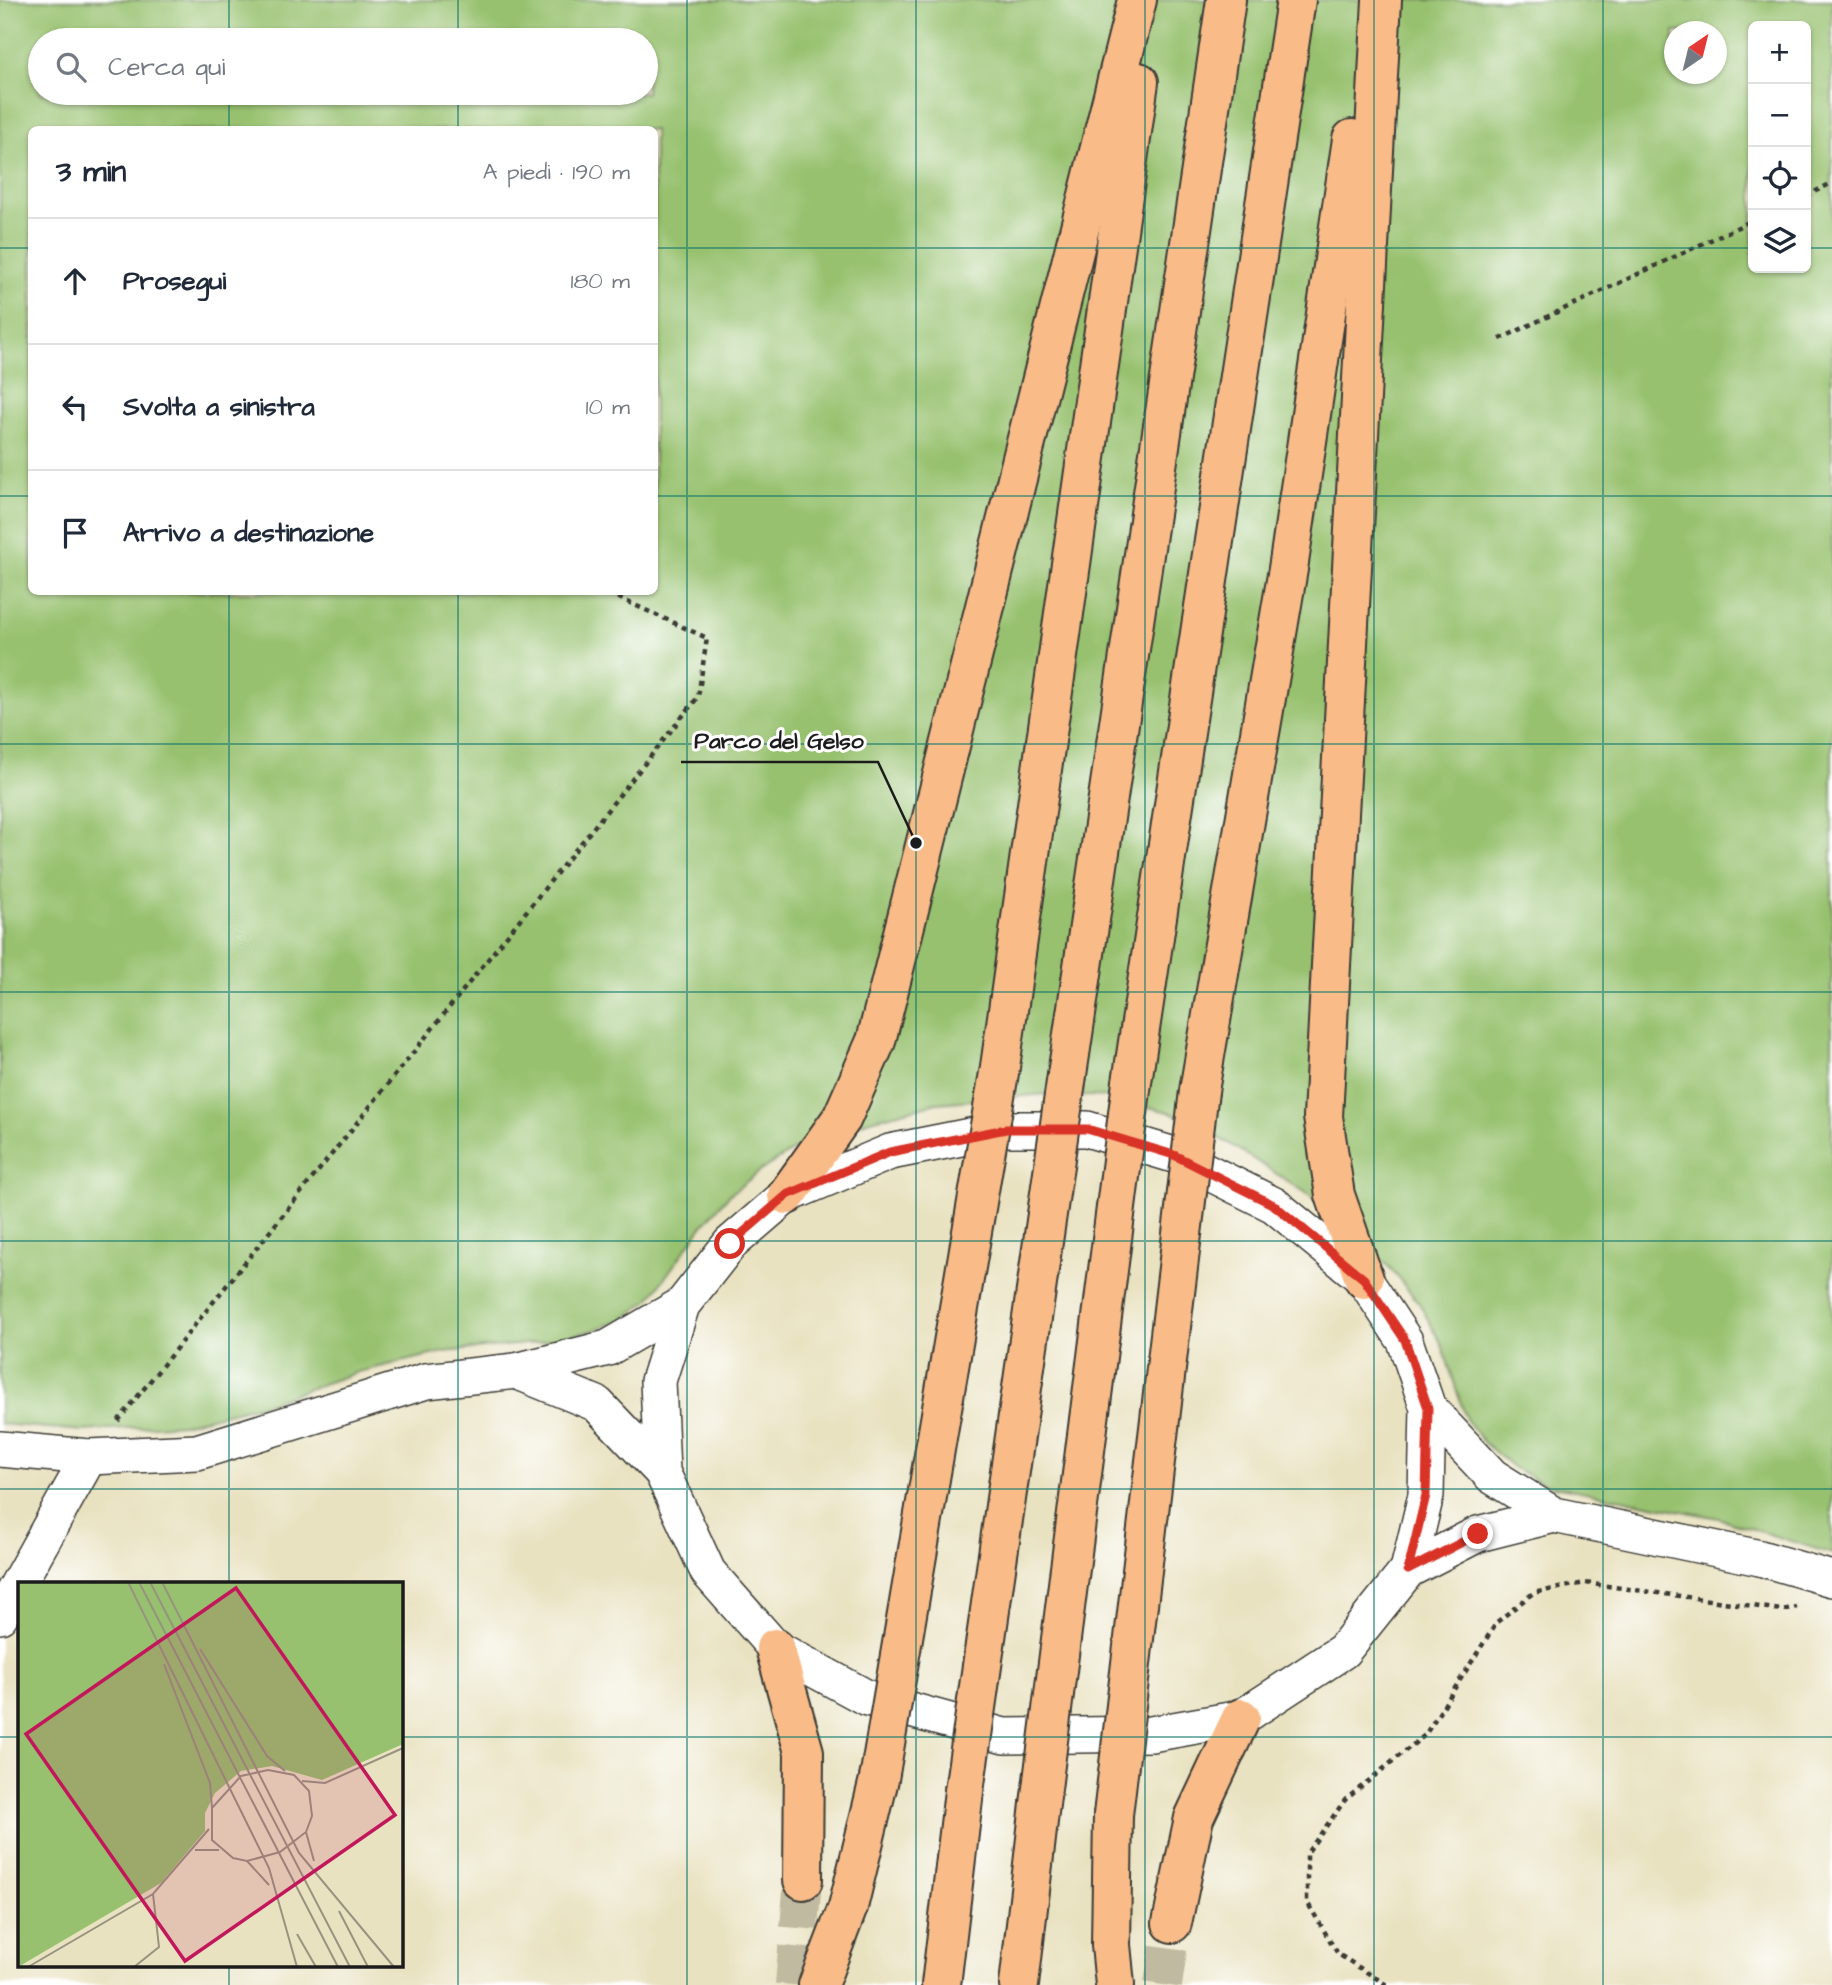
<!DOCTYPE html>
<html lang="it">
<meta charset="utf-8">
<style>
body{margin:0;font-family:"Architects Daughter",sans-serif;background:#f6f6f7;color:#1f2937}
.controls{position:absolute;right:21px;top:21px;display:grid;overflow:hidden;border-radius:10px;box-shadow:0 2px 5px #0004}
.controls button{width:63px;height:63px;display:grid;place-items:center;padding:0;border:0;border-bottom:2px solid #e0e1e3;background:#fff;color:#1f2937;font:35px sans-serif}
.compass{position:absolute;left:1664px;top:21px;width:63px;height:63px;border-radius:50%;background:#fff;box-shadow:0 2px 5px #0004;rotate:35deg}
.stop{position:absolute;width:21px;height:21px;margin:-16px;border:5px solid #d93025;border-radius:50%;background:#fff}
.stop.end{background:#d93025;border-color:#fff;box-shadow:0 2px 7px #0008}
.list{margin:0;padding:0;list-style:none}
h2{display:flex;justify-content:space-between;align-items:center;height:91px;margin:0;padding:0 28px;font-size:30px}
h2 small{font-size:23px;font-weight:400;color:#747a83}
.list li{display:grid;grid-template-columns:46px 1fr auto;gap:21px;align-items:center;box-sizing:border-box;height:126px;padding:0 28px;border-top:2px solid #e0e1e3}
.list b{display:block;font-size:26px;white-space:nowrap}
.list em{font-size:23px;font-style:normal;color:#747a83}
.icon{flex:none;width:38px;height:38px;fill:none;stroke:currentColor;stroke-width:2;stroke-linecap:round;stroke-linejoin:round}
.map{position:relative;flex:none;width:1832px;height:1985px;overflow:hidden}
.search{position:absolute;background:#fff;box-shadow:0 2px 5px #0004;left:28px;top:28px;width:630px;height:77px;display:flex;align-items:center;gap:18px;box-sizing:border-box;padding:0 24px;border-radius:38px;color:#747a83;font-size:26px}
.panel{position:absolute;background:#fff;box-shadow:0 2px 5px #0004;left:28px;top:126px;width:630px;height:469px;border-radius:10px}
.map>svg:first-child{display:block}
</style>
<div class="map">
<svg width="1832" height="1985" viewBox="0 0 1832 1985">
<rect width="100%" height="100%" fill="#fff"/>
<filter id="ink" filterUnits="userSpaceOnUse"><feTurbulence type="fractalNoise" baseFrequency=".0143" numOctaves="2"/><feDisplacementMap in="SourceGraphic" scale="14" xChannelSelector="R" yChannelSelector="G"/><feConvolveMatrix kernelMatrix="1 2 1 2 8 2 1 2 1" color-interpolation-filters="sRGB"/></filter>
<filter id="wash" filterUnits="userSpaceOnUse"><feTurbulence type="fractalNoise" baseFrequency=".00686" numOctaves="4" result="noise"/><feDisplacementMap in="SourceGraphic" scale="28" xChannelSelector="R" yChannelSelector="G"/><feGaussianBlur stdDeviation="1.57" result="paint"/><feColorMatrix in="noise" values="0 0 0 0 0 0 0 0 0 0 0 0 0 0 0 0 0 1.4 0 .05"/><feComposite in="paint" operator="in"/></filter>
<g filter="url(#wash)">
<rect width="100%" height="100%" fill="#e9e2c1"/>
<path fill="#97c16e" stroke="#5a6e45" stroke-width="2" fill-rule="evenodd" d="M0,0H1832V1554L1718,1518L1545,1484L1514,1468L1483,1442L1466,1419L1442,1345L1419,1303L1390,1268L1308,1194L1228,1143L1169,1112L1106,1097L1047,1094L937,1103L867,1121L803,1144L763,1169L729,1195L703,1225L648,1301L622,1320L590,1331L535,1343L444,1352L358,1372L264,1404L182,1424L84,1431L0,1424ZM1753,26H1806V268H1753ZM1674,32H1716V74H1674ZM40,40H646V93H40ZM32,130H654V592H32Z"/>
</g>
<g filter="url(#ink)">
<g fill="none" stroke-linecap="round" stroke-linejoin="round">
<g stroke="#c0baa0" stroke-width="38" stroke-dasharray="38 19" stroke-linecap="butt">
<path d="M794,1985L803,1880"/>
<path d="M1163,1985L1172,1923"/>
</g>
<g stroke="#3b3a35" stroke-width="38">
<g id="minor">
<path d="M1006,1129H1087L1174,1155L1274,1205L1364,1279L1405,1341L1428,1408L1426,1495L1408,1570L1343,1651L1241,1718L1151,1734L1004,1736L867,1698L775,1648L708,1572L662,1472L658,1381L682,1305L730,1244L787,1195L890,1152Z"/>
<path d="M516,1371L597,1404L662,1472"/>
<path d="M1428,1408L1492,1476L1554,1515L1760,1558L1832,1579"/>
<path d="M0,1449L89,1457L197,1452L426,1381L516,1371L608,1348L682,1305"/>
<path d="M1408,1570L1478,1534L1554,1515"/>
<path d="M0,1616L89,1457"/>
</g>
</g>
<g stroke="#3b3a35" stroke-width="42">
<g id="highway">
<path d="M1000,1067L1139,82"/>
<path d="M1067,1075L1226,0"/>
<path d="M1132,1082L1296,0"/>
<path d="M1199,1091L1288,569L1352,139"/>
<path d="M787,1195L842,1118L876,1041L1137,0"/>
<path d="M1364,1279L1335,1195L1323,1117L1382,0"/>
<path d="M775,1648L804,1752L803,1880"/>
<path d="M1113,1815L1111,1945L1115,1985"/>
<path d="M1172,1923L1194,1818L1241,1718"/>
<path d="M818,1985L848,1907L879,1779"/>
<path d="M941,1985L964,1791"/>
<path d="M1019,1985L1040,1804"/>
</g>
</g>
<g stroke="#3b3a35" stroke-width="4.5" stroke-dasharray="5 5" stroke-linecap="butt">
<path d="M1806,196L1832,183"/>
<path d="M1500,339L1753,220"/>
<path d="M118,1421L698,697L707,638L606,592"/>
<path d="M1387,1985L1338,1954L1307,1902V1853L1345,1800L1425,1735L1497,1622L1533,1593L1585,1583L1782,1610L1797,1607"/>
</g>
<use href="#minor" stroke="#fff" stroke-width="35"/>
<use href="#highway" stroke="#f9bc89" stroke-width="38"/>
<g stroke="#3b3a35" stroke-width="42" stroke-linecap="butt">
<g id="highway-bridge">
<path d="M879,1779L1000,1067"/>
<path d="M964,1791L1067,1075"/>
<path d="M1040,1804L1132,1082"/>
<path d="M1113,1815L1199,1091"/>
</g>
</g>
<use href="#highway-bridge" stroke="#f9bc89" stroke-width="38"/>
</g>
</g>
<g fill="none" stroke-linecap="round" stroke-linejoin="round" filter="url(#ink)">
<path stroke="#d93025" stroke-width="9" d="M730,1244L787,1195L890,1152L1006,1129H1087L1174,1155L1274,1205L1364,1279L1405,1340L1428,1408L1426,1495L1408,1570L1478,1534"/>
</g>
<path fill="none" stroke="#0f766e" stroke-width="2" stroke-opacity="0.55" d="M229,0V40M458,0V40M687,0V1985M916,0V1985M1145,0V1985M1374,0V1985M1603,0V1985M229,93V130M458,93V130M0,248H32M654,248H1753M1806,248H1832M0,496H32M654,496H1832M229,592V1584M458,592V1985M0,744H1832M0,992H1832M0,1241H1832M0,1489H1832M0,1737H19M401,1737H1832M229,1966V1985"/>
<g transform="translate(18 1582)">
<rect width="385" height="385" fill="#e9e2c1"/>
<path d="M0,0H385V162L304,198L254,184L223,189L197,211L187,231V249L143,301L0,385Z" fill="#97c16e"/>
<path fill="none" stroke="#97937f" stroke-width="2" d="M110,0L251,286L279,385M121,0L320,385M132,0L332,385M144,0L281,271L376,385M182,67L249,174L267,189M146,82L192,201L194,226M250,188L276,193L291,209L294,234L288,250L262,270L229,279L215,276L194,258V226L223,194ZM284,199L307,201L385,166M288,250L296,279M177,268H201M229,279L251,303M321,329L350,385M279,352L298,385M10,385L135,312L191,247M116,385L141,365L135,312"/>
<path fill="#c2185b" fill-opacity="0.15" stroke="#c2185b" stroke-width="3.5" d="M218,6L377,233L167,379L8,152Z"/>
<rect width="385" height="385" fill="none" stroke="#1c1c1c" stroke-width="3.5"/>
</g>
<path fill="none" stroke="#1c1c1c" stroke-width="2.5" d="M916 843L878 762H681"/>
<circle fill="#1c1c1c" stroke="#fff" stroke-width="2.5" cx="916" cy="843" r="7"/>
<g font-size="23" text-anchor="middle" font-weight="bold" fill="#1c1c1c" stroke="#fff" stroke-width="6" stroke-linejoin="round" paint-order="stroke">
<text x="779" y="748">Parco del Gelso</text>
</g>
</svg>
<div class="controls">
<button>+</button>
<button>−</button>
<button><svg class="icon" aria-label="locate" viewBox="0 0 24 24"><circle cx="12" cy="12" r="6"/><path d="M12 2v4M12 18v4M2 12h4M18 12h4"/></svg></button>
<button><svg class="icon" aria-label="layers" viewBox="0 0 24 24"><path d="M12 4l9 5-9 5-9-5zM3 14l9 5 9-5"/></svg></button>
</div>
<svg class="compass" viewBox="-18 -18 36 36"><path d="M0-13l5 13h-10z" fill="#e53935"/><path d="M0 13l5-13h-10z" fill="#747a83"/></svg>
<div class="stop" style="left:730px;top:1244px"></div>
<div class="stop end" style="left:1478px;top:1534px"></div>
<div class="search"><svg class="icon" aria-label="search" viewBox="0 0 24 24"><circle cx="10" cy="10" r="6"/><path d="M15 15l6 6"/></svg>Cerca qui</div>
<section class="panel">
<h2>3 min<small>A piedi · 190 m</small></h2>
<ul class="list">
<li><svg class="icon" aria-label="ahead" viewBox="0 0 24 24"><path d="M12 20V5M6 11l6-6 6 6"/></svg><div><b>Prosegui</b></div><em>180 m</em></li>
<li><svg class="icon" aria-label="left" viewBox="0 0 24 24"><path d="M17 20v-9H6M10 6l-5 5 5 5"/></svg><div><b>Svolta a sinistra</b></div><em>10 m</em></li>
<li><svg class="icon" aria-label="arrive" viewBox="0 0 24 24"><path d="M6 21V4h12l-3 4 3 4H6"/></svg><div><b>Arrivo a destinazione</b></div></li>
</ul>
</section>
</div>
